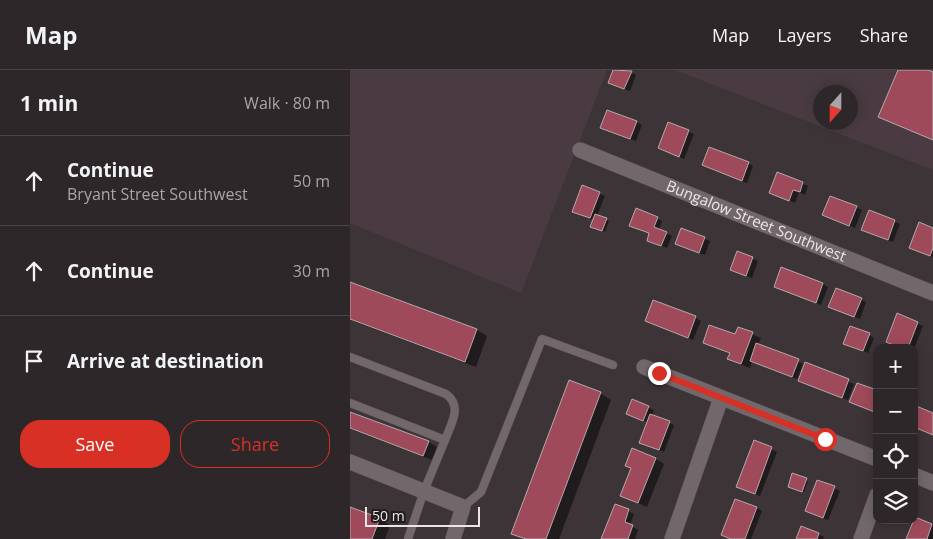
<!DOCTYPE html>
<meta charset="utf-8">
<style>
body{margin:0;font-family:"Open Sans",sans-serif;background:#362f32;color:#f1f3f6}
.controls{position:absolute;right:15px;bottom:15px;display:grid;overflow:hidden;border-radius:10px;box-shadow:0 2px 12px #0003}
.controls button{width:45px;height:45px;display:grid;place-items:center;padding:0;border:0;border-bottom:1px solid #494447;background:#2e272a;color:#f1f3f6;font:25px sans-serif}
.compass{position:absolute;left:463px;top:15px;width:45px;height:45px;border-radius:50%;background:#2e272a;box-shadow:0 2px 12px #0003;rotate:201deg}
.scale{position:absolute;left:15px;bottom:12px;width:115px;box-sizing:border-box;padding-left:5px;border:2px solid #ebe5e8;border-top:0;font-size:14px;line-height:18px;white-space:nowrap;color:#ebe5e8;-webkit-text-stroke:4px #211d1f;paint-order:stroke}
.stop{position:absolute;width:15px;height:15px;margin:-11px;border:4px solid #d93025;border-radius:50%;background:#fff}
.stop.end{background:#d93025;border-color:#fff;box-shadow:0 1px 5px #0008}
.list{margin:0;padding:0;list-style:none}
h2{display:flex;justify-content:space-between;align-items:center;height:65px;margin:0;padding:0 20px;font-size:21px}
h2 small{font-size:16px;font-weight:400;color:#a7a5a8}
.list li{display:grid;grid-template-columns:32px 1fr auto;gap:15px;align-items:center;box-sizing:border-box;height:90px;padding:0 20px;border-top:1px solid #494447}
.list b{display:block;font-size:19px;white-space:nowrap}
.list p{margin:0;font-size:16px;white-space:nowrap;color:#a7a5a8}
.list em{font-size:16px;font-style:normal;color:#a7a5a8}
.actions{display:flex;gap:10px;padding:15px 20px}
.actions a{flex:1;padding:11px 0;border:1px solid #d93025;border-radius:20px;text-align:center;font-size:18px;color:#d93025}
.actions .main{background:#d93025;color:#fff}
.icon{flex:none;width:28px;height:28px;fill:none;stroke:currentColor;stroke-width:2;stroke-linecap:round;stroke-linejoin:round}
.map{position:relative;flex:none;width:583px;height:469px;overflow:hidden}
header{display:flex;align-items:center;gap:30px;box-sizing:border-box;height:70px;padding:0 25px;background:#2e272a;border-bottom:1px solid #494447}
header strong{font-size:24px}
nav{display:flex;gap:28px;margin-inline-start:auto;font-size:18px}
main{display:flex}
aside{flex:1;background:#2e272a}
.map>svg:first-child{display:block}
</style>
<header>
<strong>Map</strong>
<nav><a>Map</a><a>Layers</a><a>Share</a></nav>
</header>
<main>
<aside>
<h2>1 min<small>Walk · 80 m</small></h2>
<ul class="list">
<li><svg class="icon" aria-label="ahead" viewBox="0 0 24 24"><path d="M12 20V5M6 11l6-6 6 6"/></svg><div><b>Continue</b><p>Bryant Street Southwest</p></div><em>50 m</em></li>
<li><svg class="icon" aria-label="ahead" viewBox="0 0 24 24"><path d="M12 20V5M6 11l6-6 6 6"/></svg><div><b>Continue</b></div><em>30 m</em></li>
<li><svg class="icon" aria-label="arrive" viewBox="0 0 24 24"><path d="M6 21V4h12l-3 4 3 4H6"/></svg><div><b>Arrive at destination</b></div></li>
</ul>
<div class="actions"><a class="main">Save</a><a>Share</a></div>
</aside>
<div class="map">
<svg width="583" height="469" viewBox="0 0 583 469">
<rect width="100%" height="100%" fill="#3d3438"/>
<g fill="#4a3b43" fill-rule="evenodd">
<path d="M0,0H257L171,223L0,153Z"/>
<path d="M325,0H583V100ZM470,22H500V52H470Z"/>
</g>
<g fill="#0007">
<path d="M264,0H277L286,5L280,21L260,13Z"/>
<path d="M287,52L292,55L286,71L257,60Z"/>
<path d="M319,54L344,64L334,89L309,78Z"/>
<path d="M398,93L403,96L397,113L353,95Z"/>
<path d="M427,104L458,116L455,125L449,122L445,133L426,125Z"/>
<path d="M233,117L255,126L247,146L259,151L255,162L244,157V150L229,144Z"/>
<path d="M506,137L512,140L505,158L474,145Z"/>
<path d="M520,142L550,154L543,172L518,162Z"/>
<path d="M307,148L312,151L309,160L322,166L317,178L304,173L301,164L286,158Z"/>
<path d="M332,159L360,171L355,185L332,176Z"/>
<path d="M583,159V187L560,178Z"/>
<path d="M388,183L408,191L402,208L387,202Z"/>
<path d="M0,214L127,260L137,266L126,297L0,250Z"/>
<path d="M473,214L478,217L471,235L431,219Z"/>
<path d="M511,229L516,232L510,249L485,239Z"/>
<path d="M548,245L573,256L564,279L551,278Z"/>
<path d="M345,247L351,251L343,270L296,251Z"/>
<path d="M388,258L411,268L408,275L453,294L447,309L402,291L400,298L387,293L379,288L381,284L354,272L386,266Z"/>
<path d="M519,265L524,268L518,283L500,276Z"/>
<path d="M456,294L504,314L498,330L450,311Z"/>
<path d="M250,323L261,330L209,469H173L163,463Z"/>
<path d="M283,331L304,340L302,346L324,355L314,382L296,375L298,352L283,347Z"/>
<path d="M0,343L79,372L87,377L82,390L0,359Z"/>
<path d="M405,372L427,382L410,426L393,419Z"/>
<path d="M306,389L314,394L297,437L272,426Z"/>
<path d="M456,410L458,411L454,422L441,417Z"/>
<path d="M484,418L490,421L478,450L462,444Z"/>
<path d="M266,435L284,444L280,455L288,460L285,469H253Z"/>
<path d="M407,438L412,441L401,469H382Z"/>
<path d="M0,439L29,449L40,455L35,469H0Z"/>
<path d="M565,448L583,455V469H557Z"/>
<path d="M468,464L474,467L473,469H447Z"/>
</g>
<g fill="#9f4a5a" stroke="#b5a8a9">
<path d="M263,0L282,1L274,19L258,13Z"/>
<path d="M548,0H578L583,2V70L528,47Z"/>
<path d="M257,40L287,51L280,69L250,58Z"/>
<path d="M318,52L339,60L329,87L308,78Z"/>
<path d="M359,77L399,92L392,111L352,95Z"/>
<path d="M427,102L453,112L450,122L443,120L439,131L419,123Z"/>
<path d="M232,115L250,122L240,148L222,142Z"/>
<path d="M480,126L507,136L499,156L472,145Z"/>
<path d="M286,138L308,147L304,157L317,162L311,176L297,171L299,163L279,156Z"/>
<path d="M519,140L545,150L538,170L511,160Z"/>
<path d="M245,144L257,148L252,161L240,157Z"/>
<path d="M569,152L583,158V178L580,186L559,178Z"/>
<path d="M331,158L355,167L349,183L325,174Z"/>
<path d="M387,181L403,187L396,206L380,200Z"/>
<path d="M431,197L473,213L466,233L424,217Z"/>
<path d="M0,212L127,259L115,292L0,249Z"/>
<path d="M486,218L512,228L504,247L478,237Z"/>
<path d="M303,230L346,246L338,268L295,251Z"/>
<path d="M547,243L568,252L558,278H551L536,272Z"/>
<path d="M359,255L385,264L388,257L403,262L391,294L377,289L380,283L353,273Z"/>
<path d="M500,256L520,263L513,281L493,274Z"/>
<path d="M406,273L449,289L442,307L400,291Z"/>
<path d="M455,292L499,309L492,328L448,311Z"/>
<path d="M219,310L251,322L196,469H176L161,464Z"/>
<path d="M507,313L527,320V343L499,332Z"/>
<path d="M282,329L299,336L293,351L276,344Z"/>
<path d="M564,335L583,343V365L564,357Z"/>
<path d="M0,342L79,371L73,386L0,358Z"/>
<path d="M300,344L320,351L309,380L289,373Z"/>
<path d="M404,370L422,377L405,424L386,417Z"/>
<path d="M282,378L306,388L288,433L270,426L281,398L275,396Z"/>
<path d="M442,403L457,408L452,422L438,417Z"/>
<path d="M467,410L485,416L473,448L455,441Z"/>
<path d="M385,429L407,437L395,469H381L371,465Z"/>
<path d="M265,434L279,439L275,452L283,455L278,469H251Z"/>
<path d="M0,437L30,448L22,469H0Z"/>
<path d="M565,447L582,454L577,469H556Z"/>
<path d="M451,456L469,463L467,469H446Z"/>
</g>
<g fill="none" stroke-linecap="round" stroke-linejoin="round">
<g stroke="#585054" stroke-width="9">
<g id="lane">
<path d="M0,287L96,324C113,336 101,354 95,370"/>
<path d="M0,333L95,370L74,421L58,469"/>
<path d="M113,437L131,422L192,269L263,295"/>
</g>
</g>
<g stroke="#585054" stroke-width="16">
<g id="street">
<path id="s1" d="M230,80L583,223"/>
<path d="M294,297L527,389"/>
<path d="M0,392L113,437L103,469"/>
<path d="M564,405L583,413"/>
<path d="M322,469L371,328"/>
<path d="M511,469L527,425"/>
</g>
</g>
<use href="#lane" stroke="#72686c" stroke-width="8"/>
<use href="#street" stroke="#72686c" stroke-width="15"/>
</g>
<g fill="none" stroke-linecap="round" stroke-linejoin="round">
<path stroke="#d93025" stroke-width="6" d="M309,303L475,369"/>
</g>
<g text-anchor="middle" stroke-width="4.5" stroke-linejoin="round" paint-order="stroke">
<g font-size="15" fill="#ebe5e8" stroke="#211d1f">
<text dy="5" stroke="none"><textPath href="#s1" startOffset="190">Bungalow Street Southwest</textPath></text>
</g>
</g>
</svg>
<div class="controls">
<button>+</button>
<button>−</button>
<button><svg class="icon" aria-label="locate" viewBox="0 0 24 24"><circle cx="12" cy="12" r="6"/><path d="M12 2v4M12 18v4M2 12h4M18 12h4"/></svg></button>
<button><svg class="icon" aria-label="layers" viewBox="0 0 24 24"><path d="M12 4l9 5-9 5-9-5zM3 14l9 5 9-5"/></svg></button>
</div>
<svg class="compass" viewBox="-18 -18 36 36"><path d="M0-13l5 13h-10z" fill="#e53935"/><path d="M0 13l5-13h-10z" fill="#a7a5a8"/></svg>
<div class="scale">50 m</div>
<div class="stop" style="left:475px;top:369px"></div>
<div class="stop end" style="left:309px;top:303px"></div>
</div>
</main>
